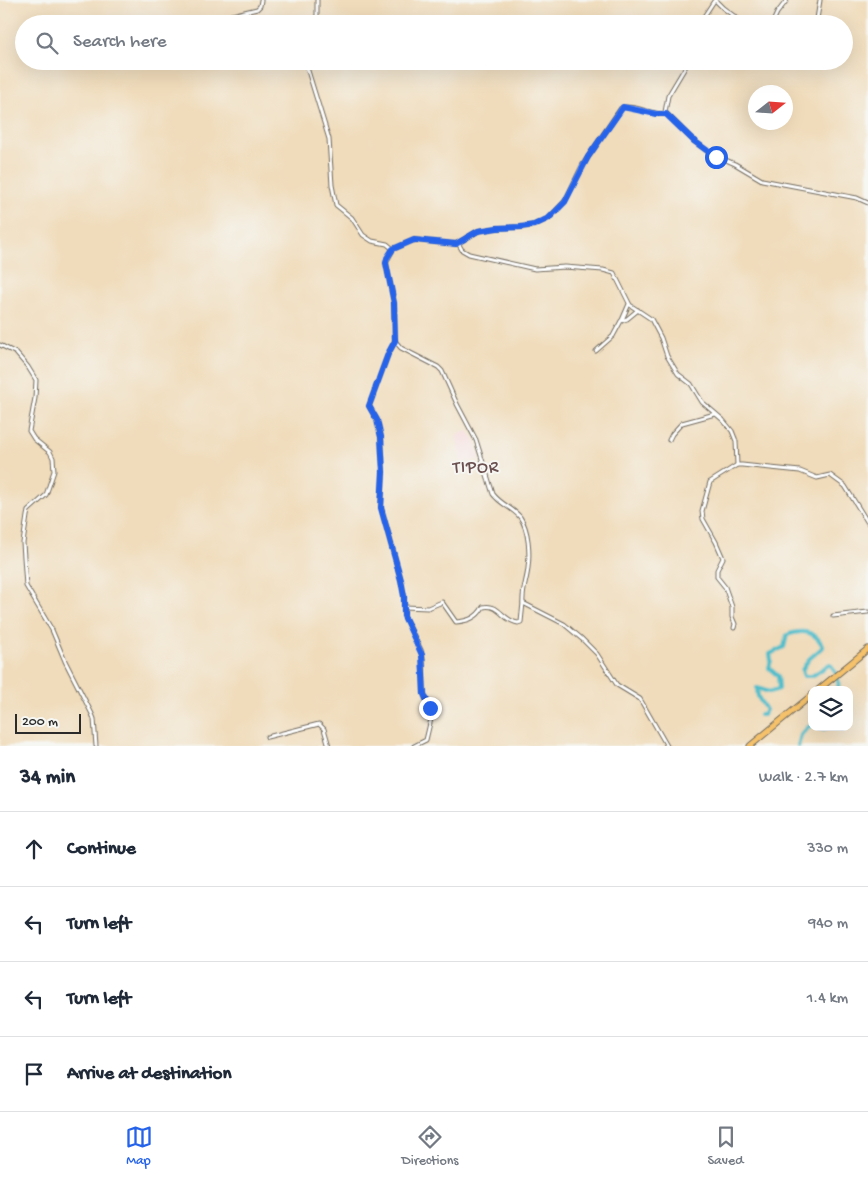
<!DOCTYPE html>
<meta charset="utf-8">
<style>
body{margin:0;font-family:"Gochi Hand",sans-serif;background:#f6f6f7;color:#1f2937}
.controls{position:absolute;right:15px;bottom:15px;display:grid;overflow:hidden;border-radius:10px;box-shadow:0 5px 20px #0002}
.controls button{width:45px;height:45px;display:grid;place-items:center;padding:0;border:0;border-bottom:1px solid #e0e1e3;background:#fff;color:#1f2937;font:25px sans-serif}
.compass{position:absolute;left:748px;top:85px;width:45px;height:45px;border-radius:50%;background:#fff;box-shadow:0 5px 20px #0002;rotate:73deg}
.scale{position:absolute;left:15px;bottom:12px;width:66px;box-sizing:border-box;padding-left:5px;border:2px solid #2b2b2b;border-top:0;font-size:14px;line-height:18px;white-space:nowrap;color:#2b2b2b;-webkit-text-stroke:4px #f6f6f2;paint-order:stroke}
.stop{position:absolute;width:15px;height:15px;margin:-11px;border:4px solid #2563eb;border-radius:50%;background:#fff}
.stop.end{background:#2563eb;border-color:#fff;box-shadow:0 1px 5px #0008}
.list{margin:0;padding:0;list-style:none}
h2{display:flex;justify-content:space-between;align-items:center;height:65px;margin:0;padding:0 20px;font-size:21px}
h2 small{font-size:16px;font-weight:400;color:#747a83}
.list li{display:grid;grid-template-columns:32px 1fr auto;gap:15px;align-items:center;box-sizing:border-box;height:75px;padding:0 20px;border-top:1px solid #e0e1e3}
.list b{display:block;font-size:19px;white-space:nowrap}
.list em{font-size:16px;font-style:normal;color:#747a83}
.icon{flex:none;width:28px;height:28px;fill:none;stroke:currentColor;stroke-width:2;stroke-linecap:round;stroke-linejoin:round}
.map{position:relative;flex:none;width:868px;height:746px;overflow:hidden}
.search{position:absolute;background:#fff;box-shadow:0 5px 20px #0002;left:15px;right:15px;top:15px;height:55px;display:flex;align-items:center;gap:12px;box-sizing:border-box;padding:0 18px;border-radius:28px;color:#747a83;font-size:19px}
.sheet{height:365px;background:#fff}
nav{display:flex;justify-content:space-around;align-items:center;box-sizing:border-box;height:70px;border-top:1px solid #e0e1e3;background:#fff;font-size:14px;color:#747a83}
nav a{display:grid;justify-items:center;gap:2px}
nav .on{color:#2563eb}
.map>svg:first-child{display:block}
</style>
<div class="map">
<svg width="868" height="746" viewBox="0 0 868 746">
<rect width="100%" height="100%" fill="#f6f6f2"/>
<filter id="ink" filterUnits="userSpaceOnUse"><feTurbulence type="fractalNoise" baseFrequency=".02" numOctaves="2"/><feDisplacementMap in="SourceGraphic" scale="10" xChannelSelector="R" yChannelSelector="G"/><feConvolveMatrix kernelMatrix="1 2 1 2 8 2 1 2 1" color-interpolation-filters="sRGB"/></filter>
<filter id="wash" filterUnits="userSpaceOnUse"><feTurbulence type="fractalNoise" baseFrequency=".0096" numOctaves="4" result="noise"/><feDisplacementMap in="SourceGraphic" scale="20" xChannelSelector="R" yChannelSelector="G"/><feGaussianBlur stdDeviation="1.12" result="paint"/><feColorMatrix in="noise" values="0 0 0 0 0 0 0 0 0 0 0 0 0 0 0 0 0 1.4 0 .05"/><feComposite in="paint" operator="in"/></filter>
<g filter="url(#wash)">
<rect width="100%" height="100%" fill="#f0dbba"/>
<path fill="#f7cfd2" d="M468,431L475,441L480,459L464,462L461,460L456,437L460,433Z"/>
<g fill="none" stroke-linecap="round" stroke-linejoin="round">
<g stroke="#51becb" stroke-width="4">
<path d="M760,715H763L766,710L758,697L757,688L769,692L779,689L778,676L769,668L771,660L770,654L784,647L787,635C803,629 816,631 823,647L809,659L802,670L804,676H812L830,664C836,671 840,680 838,690"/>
<path d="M820,727L824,729L829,727"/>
<path d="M798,746L801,735L809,726H812"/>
</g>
</g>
</g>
<g filter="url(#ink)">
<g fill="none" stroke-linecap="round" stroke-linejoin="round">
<g stroke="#70695d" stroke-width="5">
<g id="minor">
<path d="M715,0L723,8L745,24"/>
<path d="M817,19L820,0"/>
<path d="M194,24L257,9L260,6L261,0"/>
<path d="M314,24L317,15V0"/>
<path d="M699,24L714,1"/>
<path d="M772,24L777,13L787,0"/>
<path d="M305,61L329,139L332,185L336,205L352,218L363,235L372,241L387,244L393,249L414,240L456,244L478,231L497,228L521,227L534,225L549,218L565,201L582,166L621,108C633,104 652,115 666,114"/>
<path d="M689,61L668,96L665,112L694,141L710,153L735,164L762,180L857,198L868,203"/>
<path d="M458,243L462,250L469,254L535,269L565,267L603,270L614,273L630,305L651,319L661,338L667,356L678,374L691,384L702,402L723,420L732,431L736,441L737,465"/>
<path d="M393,249L386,263L394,303L395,341L388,354L369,406L377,420L381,437L383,472L381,507L401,580L404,596V616L421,650L423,660L424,694L430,708L431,719L426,740L414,746"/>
<path d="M622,320L629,304"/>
<path d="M395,341L401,348L438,367L442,371L457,404L476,440L493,494C500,504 513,508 520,517C529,530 530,553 528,568C527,580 522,590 523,603L564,624L582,639L597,654L617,685L640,699L667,746"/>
<path d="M0,345L16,353L28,367L36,380L35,398L29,431L34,439L50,452L53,458L54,471L46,495L28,511L27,516L23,543L26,586L52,630L65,661L92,714L94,719L96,746"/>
<path d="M596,351L613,336L621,321L627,319L638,310"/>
<path d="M669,440L672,434L682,423L715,414"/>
<path d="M405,607L428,608L442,602L456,622C468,621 477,618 483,607C499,603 503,621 518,623L521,622L523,603"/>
<path d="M833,616L868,612"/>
<path d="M734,628L735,624L732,617V607L725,587L717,577V570L723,558L716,542L703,519L702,511L710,482L737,465H742L800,471L817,478L830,475L845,486L868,523"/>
<path d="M267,737L319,724L324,729L329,746"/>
</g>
</g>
<g stroke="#70695d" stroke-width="7">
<g id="major">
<path d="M818,690L868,649"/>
<path d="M750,746L812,695"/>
</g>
</g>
<use href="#minor" stroke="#fff" stroke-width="3"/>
<use href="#major" stroke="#f5c16b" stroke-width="5"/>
</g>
</g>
<g fill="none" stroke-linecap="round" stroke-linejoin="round" filter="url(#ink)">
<path stroke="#2563eb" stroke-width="6" d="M430,708L424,694L422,655L404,616V596L401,580L381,508L383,472L381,437L377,420L369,406L388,354L395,341L394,303L386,263L387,258L393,249L414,240L456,244L478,231L497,228L521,227L534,225L549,218L565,202L588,157L623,107L656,114H666L694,141L716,157"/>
</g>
<g text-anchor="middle" stroke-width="4" stroke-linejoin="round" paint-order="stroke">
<g font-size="18" letter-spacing="1" fill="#6b5050" stroke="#f6f6f2">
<text x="476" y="472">TIPOR</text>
</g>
</g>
</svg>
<div class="controls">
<button><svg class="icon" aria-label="layers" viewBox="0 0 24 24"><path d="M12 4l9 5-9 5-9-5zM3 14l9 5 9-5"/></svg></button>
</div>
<svg class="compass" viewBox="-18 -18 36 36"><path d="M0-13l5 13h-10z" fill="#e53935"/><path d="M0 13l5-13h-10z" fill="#747a83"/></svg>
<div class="scale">200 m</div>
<div class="stop" style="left:716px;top:157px"></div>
<div class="stop end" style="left:430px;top:708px"></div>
<div class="search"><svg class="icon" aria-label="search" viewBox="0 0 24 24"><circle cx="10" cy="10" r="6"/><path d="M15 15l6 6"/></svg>Search here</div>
</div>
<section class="sheet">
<h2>34 min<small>Walk · 2.7 km</small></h2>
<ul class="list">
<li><svg class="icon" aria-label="ahead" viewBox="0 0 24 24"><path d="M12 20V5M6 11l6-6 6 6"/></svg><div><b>Continue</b></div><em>330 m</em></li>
<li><svg class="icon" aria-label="left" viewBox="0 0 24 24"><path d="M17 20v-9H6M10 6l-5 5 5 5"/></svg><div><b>Turn left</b></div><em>940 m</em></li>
<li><svg class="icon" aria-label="left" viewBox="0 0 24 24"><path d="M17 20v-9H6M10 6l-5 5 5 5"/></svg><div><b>Turn left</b></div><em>1.4 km</em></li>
<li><svg class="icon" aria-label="arrive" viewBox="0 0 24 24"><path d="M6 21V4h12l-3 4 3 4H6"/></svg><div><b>Arrive at destination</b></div></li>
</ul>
</section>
<nav>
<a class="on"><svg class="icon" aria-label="map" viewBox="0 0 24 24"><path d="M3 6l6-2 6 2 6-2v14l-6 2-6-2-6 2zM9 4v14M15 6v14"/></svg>Map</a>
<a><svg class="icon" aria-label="directions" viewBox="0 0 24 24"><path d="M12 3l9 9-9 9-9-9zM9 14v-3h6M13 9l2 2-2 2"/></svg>Directions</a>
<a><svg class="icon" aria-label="saved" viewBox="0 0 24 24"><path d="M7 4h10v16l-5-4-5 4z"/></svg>Saved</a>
</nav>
